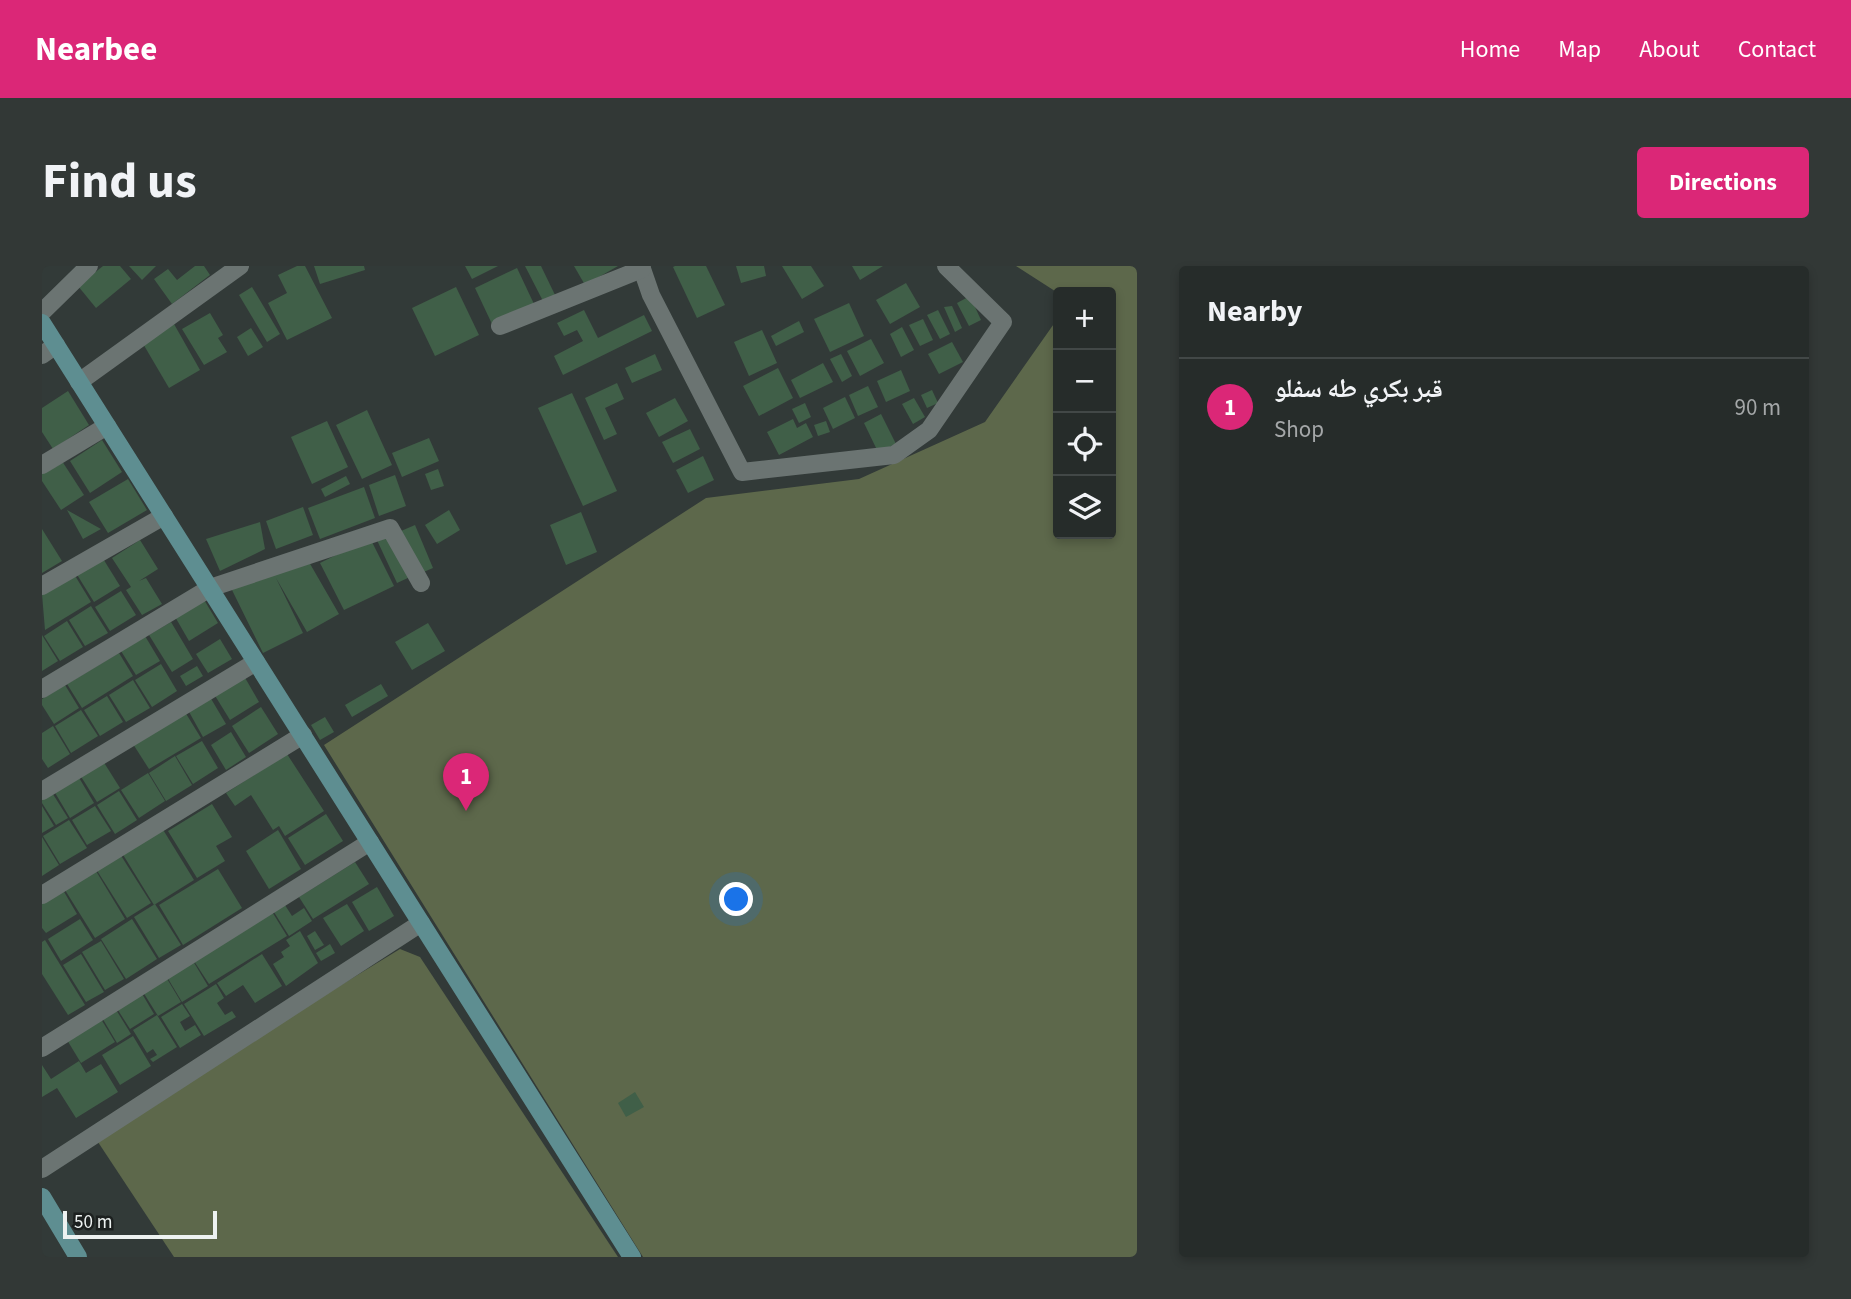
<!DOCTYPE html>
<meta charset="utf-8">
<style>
body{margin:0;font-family:"Source Sans 3","Noto Naskh Arabic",sans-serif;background:#323836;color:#f1f3f6}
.controls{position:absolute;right:21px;top:21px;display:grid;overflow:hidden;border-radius:7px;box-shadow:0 4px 10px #0003}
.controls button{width:63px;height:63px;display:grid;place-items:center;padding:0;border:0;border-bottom:2px solid #424847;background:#262c2a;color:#f1f3f6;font:35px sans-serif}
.scale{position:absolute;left:21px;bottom:18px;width:154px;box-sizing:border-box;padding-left:7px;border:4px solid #edf2f1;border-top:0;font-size:19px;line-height:24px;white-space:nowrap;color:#edf2f1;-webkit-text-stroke:5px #1c201f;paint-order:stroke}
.you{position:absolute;left:695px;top:634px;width:24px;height:24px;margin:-18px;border:5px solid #fff;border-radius:50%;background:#1a73e8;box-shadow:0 0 0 10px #1a73e833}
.badge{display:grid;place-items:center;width:46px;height:46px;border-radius:50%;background:#db2777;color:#fff;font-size:23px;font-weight:700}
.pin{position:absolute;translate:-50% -58px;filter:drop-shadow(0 2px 4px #0008)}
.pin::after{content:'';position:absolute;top:37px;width:24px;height:21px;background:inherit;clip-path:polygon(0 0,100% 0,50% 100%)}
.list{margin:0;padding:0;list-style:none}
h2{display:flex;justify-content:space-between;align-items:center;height:91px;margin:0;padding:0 28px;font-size:30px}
h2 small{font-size:23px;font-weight:400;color:#a4a7a8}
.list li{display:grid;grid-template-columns:46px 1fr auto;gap:21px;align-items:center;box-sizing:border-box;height:98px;padding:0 28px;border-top:2px solid #424847}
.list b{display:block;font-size:26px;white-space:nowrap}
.list p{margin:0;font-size:23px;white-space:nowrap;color:#a4a7a8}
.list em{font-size:23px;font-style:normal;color:#a4a7a8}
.icon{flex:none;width:38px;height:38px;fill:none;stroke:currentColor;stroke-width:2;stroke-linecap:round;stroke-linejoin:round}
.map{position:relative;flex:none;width:1095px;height:991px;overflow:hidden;border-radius:7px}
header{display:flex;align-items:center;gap:42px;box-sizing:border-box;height:98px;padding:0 35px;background:#db2777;color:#fff}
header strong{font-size:33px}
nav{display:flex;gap:38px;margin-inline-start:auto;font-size:24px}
.intro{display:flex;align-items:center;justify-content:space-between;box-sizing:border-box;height:168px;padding:0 42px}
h1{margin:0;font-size:49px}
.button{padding:18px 32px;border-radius:7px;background:#db2777;color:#fff;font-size:24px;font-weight:700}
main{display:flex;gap:42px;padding:0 42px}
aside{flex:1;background:#262c2a;border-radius:7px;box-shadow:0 4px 10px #0003}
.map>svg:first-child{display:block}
</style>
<header>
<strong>Nearbee</strong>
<nav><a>Home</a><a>Map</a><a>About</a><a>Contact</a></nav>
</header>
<div class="intro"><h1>Find us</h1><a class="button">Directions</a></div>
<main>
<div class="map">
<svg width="1095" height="991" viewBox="0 0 1095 991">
<rect width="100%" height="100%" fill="#323a38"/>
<g fill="#5d684b">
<path d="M974,0H1095V991H601L282,479L664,232L817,213L943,156L1016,52V268H1069V26L1016,27Z"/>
<path d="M358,683L378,691L576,991H132L52,870Z"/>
</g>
<g fill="#405f48">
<path d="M61,0H78L89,13L54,42L36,20Z"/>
<path d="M87,0H114L100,14Z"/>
<path d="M153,0H162L168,9L130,38L112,13L126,3L135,14Z"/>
<path d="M255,0H263L290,52L245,74L226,37L245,27L236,9Z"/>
<path d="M272,0H322L323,4L278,18Z"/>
<path d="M423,0H456L430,13Z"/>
<path d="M483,0H499L514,31L502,37Z"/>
<path d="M532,0H576L543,19Z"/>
<path d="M633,0H664L683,39L655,52L631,1Z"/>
<path d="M694,0H722L724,10L699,17Z"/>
<path d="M740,0H769L782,20L760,33Z"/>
<path d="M810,0H841L818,14Z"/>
<path d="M475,2L492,38L450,58L433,22Z"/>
<path d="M864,17L878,41L848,58L834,34Z"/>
<path d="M210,21L238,68L225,76L197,29Z"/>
<path d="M414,21L437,69L393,90L370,42Z"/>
<path d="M928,30L939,54L927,60L915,37Z"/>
<path d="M807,37L822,70L788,86L772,53Z"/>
<path d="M910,40L920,62L913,66L902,41Z"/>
<path d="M542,44L556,72L602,49L610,65L521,109L512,90L541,75L535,64L522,70L515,57Z"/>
<path d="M896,44L908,68L898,73L885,49Z"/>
<path d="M168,47L181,69L176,72L185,86L162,99L140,63Z"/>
<path d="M881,53L891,74L878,80L867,59Z"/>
<path d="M757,55L762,66L734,80L729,70Z"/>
<path d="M132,58L158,104L127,122L100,76Z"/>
<path d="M860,61L872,84L859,91L848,68Z"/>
<path d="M209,62L221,81L206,90L195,71Z"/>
<path d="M720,64L735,97L707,110L692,76Z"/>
<path d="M829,73L842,97L818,110L805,85Z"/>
<path d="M910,76L921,96L897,108L886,88Z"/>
<path d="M613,88L620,104L590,117L583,102Z"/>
<path d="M799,88L810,110L800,116L788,93Z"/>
<path d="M781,97L791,116L758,132L749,114Z"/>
<path d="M736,102L751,132L717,150L701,120Z"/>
<path d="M859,104L868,125L844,136L835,115Z"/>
<path d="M575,117L582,133L563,142L575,168L562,174L543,132Z"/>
<path d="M826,120L836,141L816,150L807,129Z"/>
<path d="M890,124L896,137L885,142L879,129Z"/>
<path d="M26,125L47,159L11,183L0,166V142Z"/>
<path d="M530,127L575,225L541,240L496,142Z"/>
<path d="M803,131L813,152L791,163L781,142Z"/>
<path d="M633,132L646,155L617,171L604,147Z"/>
<path d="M872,132L883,151L871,158L860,138Z"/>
<path d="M763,137L769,151L757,157L750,143Z"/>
<path d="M325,144L350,199L320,213L294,159Z"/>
<path d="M839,148L854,178L836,186L822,157Z"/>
<path d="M751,153L755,162L764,157L771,171L737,189L725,166Z"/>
<path d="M285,155L306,201L270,218L249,171Z"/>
<path d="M784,155L788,166L776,170L772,159Z"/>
<path d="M648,163L658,183L631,197L620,176Z"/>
<path d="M387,172L397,195L360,211L350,187Z"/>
<path d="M60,174L80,206L48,227L28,195Z"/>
<path d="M661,190L672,214L646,227L634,204Z"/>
<path d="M20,195L42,229L19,244L0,215V207Z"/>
<path d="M396,203L402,220L389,224L383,208Z"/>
<path d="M353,209L364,240L337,250L327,219Z"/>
<path d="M304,210L308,218L283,231L279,223Z"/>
<path d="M86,213L105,244L66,267L47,236Z"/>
<path d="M322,221L333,252L278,273L266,242Z"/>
<path d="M261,241L271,269L234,283L224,255Z"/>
<path d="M25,244L59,263L41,273Z"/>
<path d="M407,244L418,264L395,278L383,259Z"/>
<path d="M539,246L555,286L524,299L508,259Z"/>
<path d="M218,256L223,283L178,305L164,273Z"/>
<path d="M373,259L391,302L377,308L359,265Z"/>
<path d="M0,263L20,295L0,307Z"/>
<path d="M347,266L368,311L355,317L334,272Z"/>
<path d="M328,272L352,320L302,344L278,297Z"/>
<path d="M98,274L116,303L97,315L104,312L120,338L100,349L84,324L89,321L70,292Z"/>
<path d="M60,291L78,320L52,336L34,307Z"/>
<path d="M267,296L297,348L265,366L234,312L261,367L221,387L190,324L229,304Z"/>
<path d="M32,308L49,336L3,364L0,328Z"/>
<path d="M79,325L94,349L68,365L53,341Z"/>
<path d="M161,332L176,357L147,375L132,349Z"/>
<path d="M49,340L66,367L43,380L27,354Z"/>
<path d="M25,355L41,381L18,395L2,370Z"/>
<path d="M129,356L151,393L130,406L107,369Z"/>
<path d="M386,357L403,385L370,404L353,376Z"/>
<path d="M0,369L16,395L0,405Z"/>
<path d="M103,370L118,395L94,409L79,385Z"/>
<path d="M178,373L190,393L166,407L154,388Z"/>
<path d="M77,387L91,410L40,442L25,418Z"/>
<path d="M119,398L135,425L110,441L93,414Z"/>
<path d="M155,400L161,410L144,420L138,410Z"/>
<path d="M202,410L217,436L188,454L172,428Z"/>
<path d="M91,414L108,442L84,456L67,429Z"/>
<path d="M339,418L346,430L310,451L303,439Z"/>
<path d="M23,419L37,442L12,458L0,439V433Z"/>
<path d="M65,430L81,456L58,470L42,444Z"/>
<path d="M168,431L184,458L161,471L146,444Z"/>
<path d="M219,441L236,468L207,487L190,460Z"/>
<path d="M39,444L56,470L29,487L13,460Z"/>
<path d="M143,446L159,472L107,503L91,478Z"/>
<path d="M283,451L292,466L278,474L269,459Z"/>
<path d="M11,460L28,488L6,502L0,493V467Z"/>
<path d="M189,466L204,491L184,504L169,479Z"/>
<path d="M160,475L176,502L151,518L134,490Z"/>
<path d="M245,488L282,545L243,570L237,560L231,564L209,529L193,540L184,527Z"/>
<path d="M133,490L150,519L124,535L107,507Z"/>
<path d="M61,495L78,522L55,536L38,509Z"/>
<path d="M106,507L123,535L97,552L79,524Z"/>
<path d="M36,510L52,537L28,552L12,525Z"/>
<path d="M9,525L26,552L14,559L0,537V531Z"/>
<path d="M77,525L95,554L73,568L55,539Z"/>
<path d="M170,538L190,571L174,580L183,595L155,612L126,565Z"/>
<path d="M0,540L12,560L0,567Z"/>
<path d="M53,540L69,565L45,579L30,554Z"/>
<path d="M284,548L301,575L263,599L246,572Z"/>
<path d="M27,554L45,582L18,598L1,570Z"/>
<path d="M120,562L152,614L112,639L80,587Z"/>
<path d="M236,564L259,603L227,623L204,585Z"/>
<path d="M0,571L17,599L0,610Z"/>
<path d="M78,588L109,637L85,652L54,603Z"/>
<path d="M313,596L327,618L271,653L257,631Z"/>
<path d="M176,603L200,642L141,679L117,639Z"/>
<path d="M54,605L83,653L53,672L23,624Z"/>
<path d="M335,621L352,650L327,665L310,636Z"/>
<path d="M21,624L35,648L4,667L0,662V637Z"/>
<path d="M241,636L250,650L262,642L270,655L247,670L230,643Z"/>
<path d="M113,638L139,679L117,692L92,651Z"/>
<path d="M305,638L322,665L299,680L281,652Z"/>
<path d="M229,644L245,670L167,718L150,692Z"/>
<path d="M38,653L51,674L19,695L6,673Z"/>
<path d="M90,653L115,693L84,713L59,673Z"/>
<path d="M258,665L276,697L244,720L231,698L242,691L239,686L248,680L244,674Z"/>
<path d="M273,665L282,679L273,684L265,670Z"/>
<path d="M3,674L43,739L26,749L0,708V676Z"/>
<path d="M59,675L82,713L63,724L40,686Z"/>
<path d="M288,678L293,687L279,695L274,687Z"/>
<path d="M39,688L62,726L44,736L21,699Z"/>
<path d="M220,688L240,720L213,737L201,719L184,730L175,717Z"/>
<path d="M151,695L166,720L140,736L125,711Z"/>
<path d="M124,711L139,736L116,750L101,726Z"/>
<path d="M174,718L182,732L175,737L183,749L190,745L194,751L162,770L142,738Z"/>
<path d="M99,726L112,748L88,763L74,741Z"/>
<path d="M140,738L148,750L138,756L143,765L153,759L159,769L138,782L119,751Z"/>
<path d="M73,742L89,768L75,777L59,750Z"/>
<path d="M56,748L73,776L39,797L22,769Z"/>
<path d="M115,749L135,781L111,796L108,793L115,789L111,783L105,787L91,764Z"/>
<path d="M91,770L109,800L78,819L60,789Z"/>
<path d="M37,795L44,807L59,798L76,826L34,852L15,822L0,831V799L9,813Z"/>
<path d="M593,826L602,841L584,851L576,837Z"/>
</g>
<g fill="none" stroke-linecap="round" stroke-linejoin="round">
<g stroke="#6b7472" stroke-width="18">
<path d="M599,0L609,29L700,206L852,189L887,164L961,56L904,0"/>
<path d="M0,46L47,0"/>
<path d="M458,60L600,3"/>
<path d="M0,89L14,79"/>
<path d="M37,116L198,0"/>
<path d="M0,199L65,160"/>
<path d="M0,320L122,250"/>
<path d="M0,423L168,322L348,262L379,317"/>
<path d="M0,525L214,396"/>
<path d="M0,629L261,469"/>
<path d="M0,782L328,576"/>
<path d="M0,903L379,657"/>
</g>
<g stroke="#5e8e91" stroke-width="18">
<path d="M0,57L590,991"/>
<path d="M0,931L36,991"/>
</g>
</g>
</svg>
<div class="controls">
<button>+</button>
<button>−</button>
<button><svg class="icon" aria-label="locate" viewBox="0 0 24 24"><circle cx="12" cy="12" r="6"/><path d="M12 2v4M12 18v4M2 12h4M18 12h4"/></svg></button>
<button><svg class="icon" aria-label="layers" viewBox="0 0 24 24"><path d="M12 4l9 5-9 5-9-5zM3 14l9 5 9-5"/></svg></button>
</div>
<div class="scale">50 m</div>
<div class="you"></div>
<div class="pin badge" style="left:424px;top:545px">1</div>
</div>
<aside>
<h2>Nearby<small></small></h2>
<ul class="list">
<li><span class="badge">1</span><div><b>قبر بكري طه سفلو</b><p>Shop</p></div><em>90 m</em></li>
</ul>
</aside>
</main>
